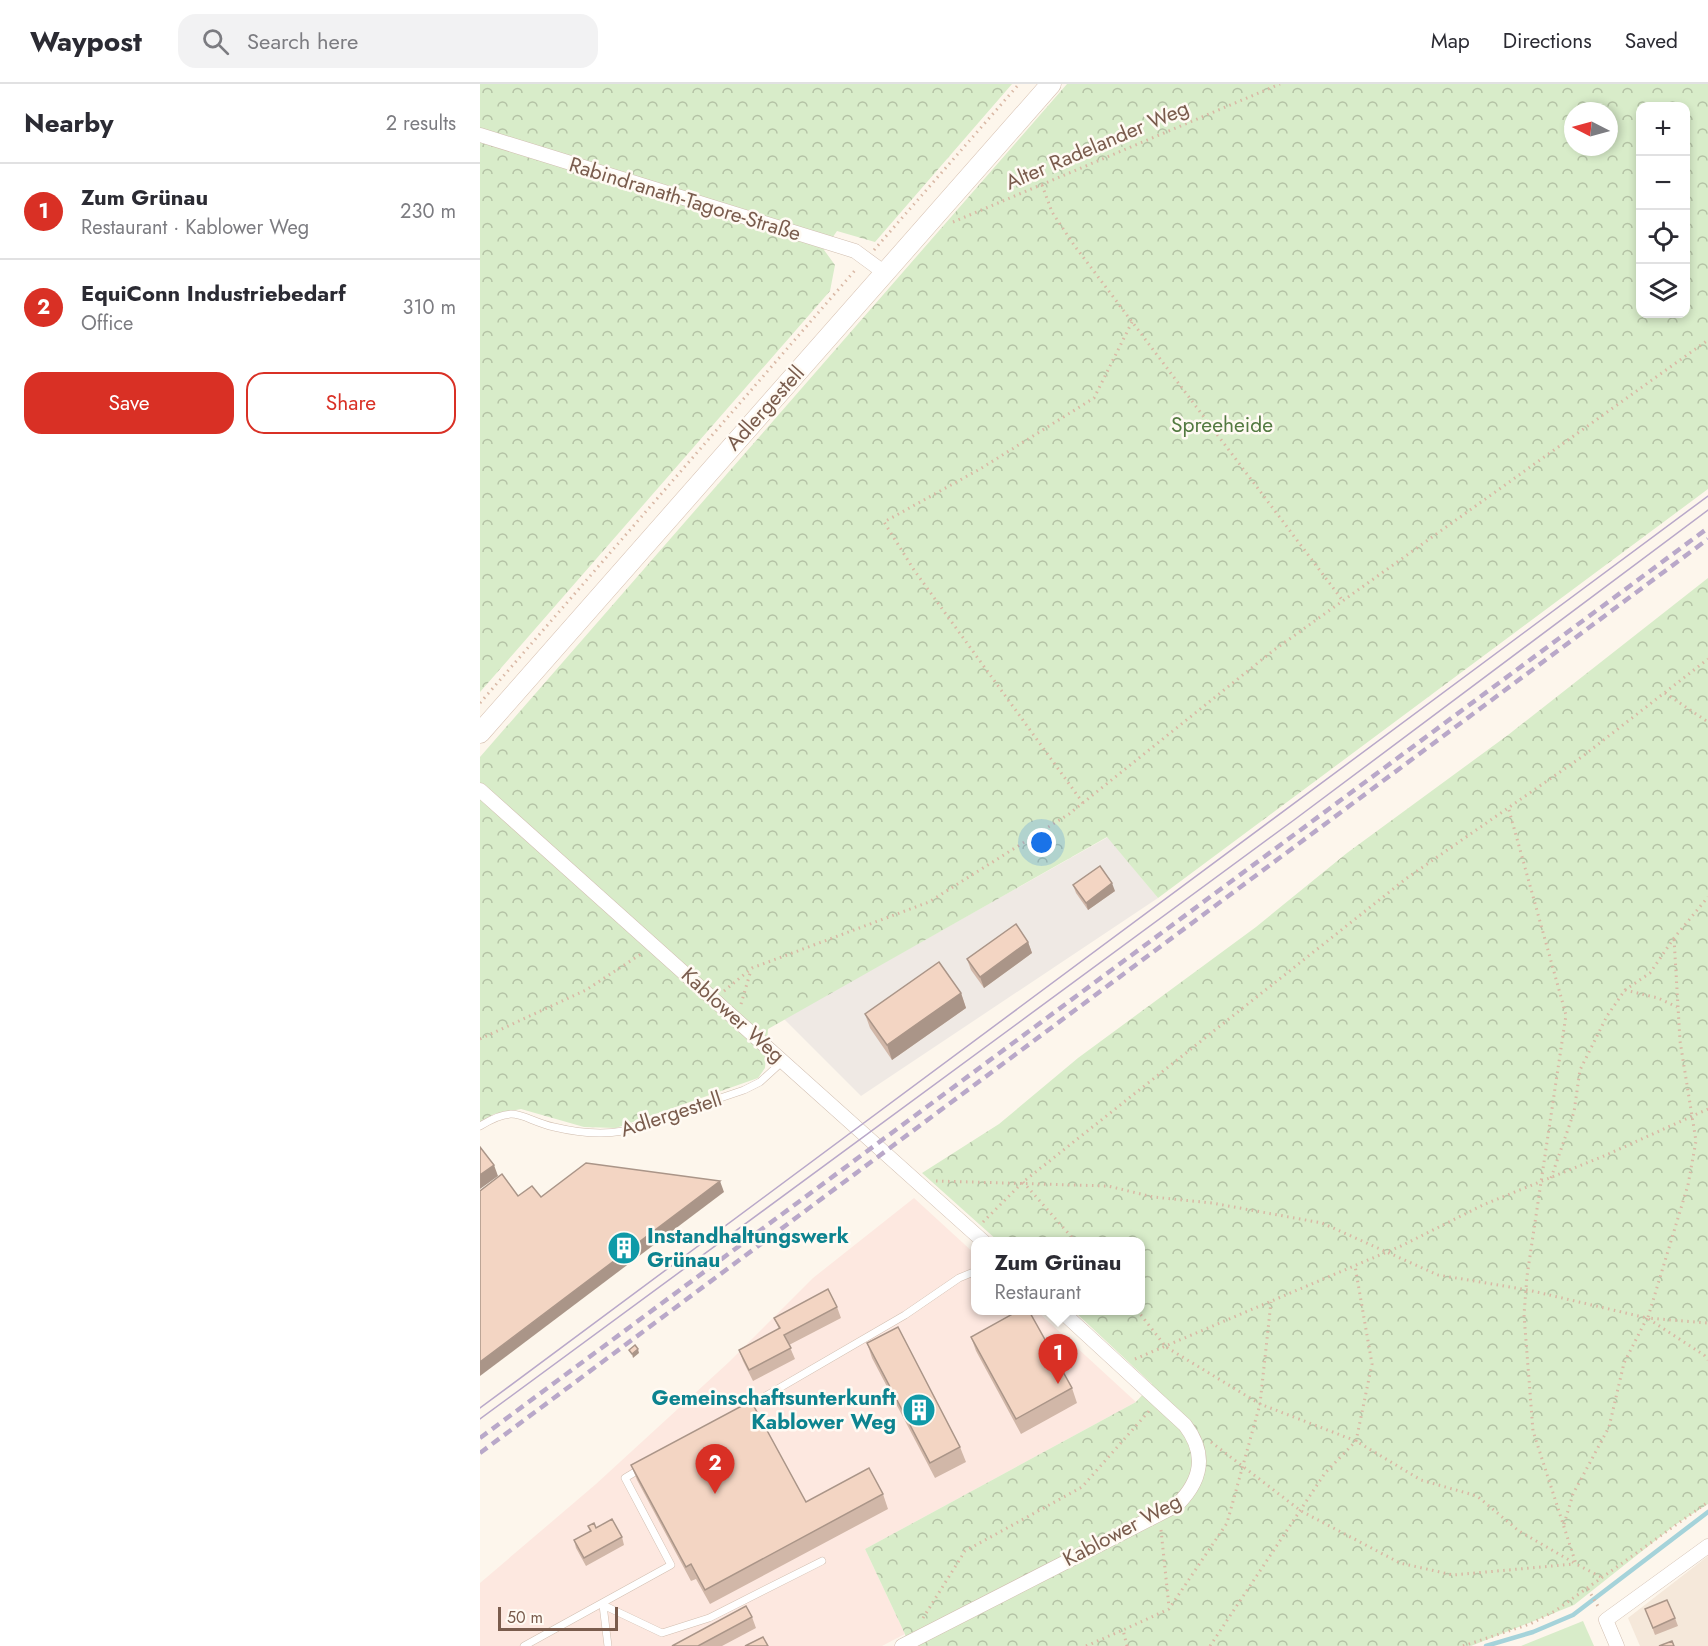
<!DOCTYPE html>
<meta charset="utf-8">
<style>
body{margin:0;font-family:Jost,sans-serif;background:#f2f2f3;color:#2b2b33}
.controls{position:absolute;right:18px;top:18px;display:grid;overflow:hidden;border-radius:12px;box-shadow:0 3px 9px #0003}
.controls button{width:54px;height:54px;display:grid;place-items:center;padding:0;border:0;border-bottom:2px solid #e1e1e2;background:#fff;color:#2b2b33;font:30px sans-serif}
.compass{position:absolute;left:1084px;top:18px;width:54px;height:54px;border-radius:50%;background:#fff;box-shadow:0 3px 9px #0003;rotate:276deg}
.scale{position:absolute;left:18px;bottom:15px;width:120px;box-sizing:border-box;padding-left:6px;border:3px solid #7a5c4d;border-top:0;font-size:16px;line-height:21px;white-space:nowrap;color:#7a5c4d;-webkit-text-stroke:4px #fffaf3;paint-order:stroke}
.you{position:absolute;left:562px;top:759px;width:21px;height:21px;margin:-15px;border:4px solid #fff;border-radius:50%;background:#1a73e8;box-shadow:0 0 0 9px #1a73e833}
.badge{display:grid;place-items:center;width:39px;height:39px;border-radius:50%;background:#d93025;color:#fff;font-size:20px;font-weight:700}
.pin{position:absolute;translate:-50% -50px;filter:drop-shadow(0 2px 3px #0008)}
.pin::after{content:'';position:absolute;top:32px;width:21px;height:18px;background:inherit;clip-path:polygon(0 0,100% 0,50% 100%)}
.popup{position:absolute;left:491px;top:1153px;width:174px;height:78px;box-sizing:border-box;display:grid;place-content:center;border-radius:12px;background:#fff;filter:drop-shadow(0 2px 4px #0005);font-size:20px;white-space:nowrap;color:#7c7c81}
.popup b{font-size:22px;color:#2b2b33}
.popup::after{content:'';position:absolute;left:50%;top:100%;margin-left:-12px;border:12px solid transparent;border-top-color:#fff}
.list{margin:0;padding:0;list-style:none}
h2{display:flex;justify-content:space-between;align-items:center;height:78px;margin:0;padding:0 24px;font-size:26px}
h2 small{font-size:20px;font-weight:400;color:#7c7c81}
.list li{display:grid;grid-template-columns:39px 1fr auto;gap:18px;align-items:center;box-sizing:border-box;height:96px;padding:0 24px;border-top:2px solid #e1e1e2}
.list b{display:block;font-size:22px;white-space:nowrap}
.list p{margin:0;font-size:20px;white-space:nowrap;color:#7c7c81}
.list em{font-size:20px;font-style:normal;color:#7c7c81}
.actions{display:flex;gap:12px;padding:18px 24px}
.actions a{flex:1;padding:14px 0;border:2px solid #d93025;border-radius:18px;text-align:center;font-size:21px;color:#d93025}
.actions .main{background:#d93025;color:#fff}
.icon{flex:none;width:33px;height:33px;fill:none;stroke:currentColor;stroke-width:2;stroke-linecap:round;stroke-linejoin:round}
.map{position:relative;flex:none;width:1228px;height:1562px;overflow:hidden}
header{display:flex;align-items:center;gap:36px;box-sizing:border-box;height:84px;padding:0 30px;background:#fff;border-bottom:2px solid #e1e1e2}
header strong{font-size:28px}
nav{display:flex;gap:33px;margin-inline-start:auto;font-size:21px}
.search{width:420px;height:54px;background:#f2f2f3;display:flex;align-items:center;gap:15px;box-sizing:border-box;padding:0 21px;border-radius:18px;color:#7c7c81;font-size:22px}
main{display:flex}
aside{flex:1;background:#fff}
.map>svg:first-child{display:block}
</style>
<header>
<strong>Waypost</strong>
<div class="search"><svg class="icon" aria-label="search" viewBox="0 0 24 24"><circle cx="10" cy="10" r="6"/><path d="M15 15l6 6"/></svg>Search here</div>
<nav><a>Map</a><a>Directions</a><a>Saved</a></nav>
</header>
<main>
<aside>
<h2>Nearby<small>2 results</small></h2>
<ul class="list">
<li><span class="badge">1</span><div><b>Zum Grünau</b><p>Restaurant · Kablower Weg</p></div><em>230 m</em></li>
<li><span class="badge">2</span><div><b>EquiConn Industriebedarf</b><p>Office</p></div><em>310 m</em></li>
</ul>
<div class="actions"><a class="main">Save</a><a>Share</a></div>
</aside>
<div class="map">
<svg width="1228" height="1562" viewBox="0 0 1228 1562">
<defs>
<pattern id="forest-crowns" width="20" height="18" patternUnits="userSpaceOnUse" patternTransform="scale(1.5)"><rect width="20" height="18" fill="#d8ecc9"/><path d="M2 6a3 3 0 1 1 6 0M12 15a3 3 0 1 1 6 0" fill="none" stroke="#b4c2a5"/></pattern>
</defs>
<rect width="100%" height="100%" fill="#fdf6ec"/>
<path fill="#f5e8da" d="M1228,1472V1562H1160L1148,1534Z"/>
<path fill="#fde8e0" d="M434,1114L495,1170L496,1226L557,1227L656,1318L385,1465L425,1550L402,1562H0V1499L116,1400L249,1278L333,1194Z"/>
<path fill="#efe9e4" d="M628,753L678,814L381,1012L304,935Z"/>
<g fill="url(#forest-crowns)" fill-rule="evenodd">
<path d="M0,0H532L395,158L357,147L344,166L355,181L350,207L0,608Z"/>
<path d="M587,0H1228V405L678,814L627,753L288,945L285,984L278,994L136,1044L104,1043L41,1025L14,1030L0,1038V673ZM1160,22H1206V230H1160ZM1093,27H1129V63H1093Z"/>
<path d="M1228,494V1420L1195,1441L1094,1521L991,1562H427L425,1550L385,1465L656,1318L672,1300L594,1227L660,1226V1158L518,1157L442,1089L519,1040L598,974L776,843L867,769L1028,651Z"/>
</g>
<path fill="#d8ecc9" d="M1103,1537L1114,1562H1041Z"/>
<g fill="none" stroke-linecap="round" stroke-linejoin="round">
<path stroke="#a5d3da" stroke-width="4.5" d="M1006,1562L1053,1548L1093,1531L1228,1428"/>
<g stroke="#d1beb0" stroke-width="8">
<g id="service">
<path d="M0,1042C37,1019 40,1035 74,1043C95,1048 121,1051 143,1047L264,1006L280,998L303,977"/>
<path d="M265,1324L425,1231L479,1194L496,1187"/>
<path d="M44,1562L191,1481L145,1394L160,1385"/>
<path d="M128,1562L123,1521L182,1549L229,1534L342,1477"/>
</g>
</g>
<g stroke="#d1beb0" stroke-width="15">
<g id="minor">
<path d="M0,51L375,167L405,189"/>
<path d="M0,706L504,1158"/>
<path d="M422,1562L697,1421C722,1396 727,1370 705,1341L580,1226"/>
<path d="M1137,1562L1126,1536L1228,1462"/>
</g>
</g>
<g stroke="#d6c0b0" stroke-width="21">
<path id="secondary" d="M0,649L571,0"/>
</g>
<g stroke="#d9b8a5" stroke-width="3" stroke-dasharray="1.5 4.5" stroke-linecap="butt">
<path d="M562,101L572,128L594,161L863,517"/>
<path d="M473,138L800,0"/>
<path d="M394,166L539,0"/>
<path d="M1185,609L1228,638"/>
<path d="M0,619L377,184"/>
<path d="M603,719L434,486L404,438L500,385L614,314L652,238"/>
<path d="M1029,726L1086,931L1047,1192L1044,1231L1053,1347L1096,1480L1121,1493"/>
<path d="M1145,906L1178,914L1197,923"/>
<path d="M244,907L272,884L449,818L589,730L794,566L1228,256"/>
<path d="M261,920L271,886"/>
<path d="M0,955L106,906L161,870"/>
<path d="M1071,1094L1094,1028L1100,986L1127,932L1145,906L1170,889L1194,854L1228,813"/>
<path d="M456,1097L628,1102L673,1113L732,1119L842,1139L958,1191L1048,1206L1167,1234L1224,1271L1228,1276"/>
<path d="M543,1098L596,1158"/>
<path d="M503,1138L543,1098L927,794L1103,672L1228,575"/>
<path d="M657,1226L686,1263L780,1320L876,1357L941,1396L997,1412L1039,1447L1096,1480"/>
<path d="M1168,1233L1208,1101L1216,1057L1200,957L1194,854"/>
<path d="M655,1275L921,1162L1005,1120L1124,1072L1228,1025"/>
<path d="M731,1358L821,1427L920,1479L973,1491L1094,1480"/>
<path d="M1084,1440L1093,1410L1129,1343L1144,1279L1167,1234L1228,1239"/>
<path d="M681,1446L689,1523"/>
<path d="M1108,1505L1119,1524"/>
<path d="M443,1534L485,1467L602,1403L670,1326"/>
<path d="M606,1562L643,1546"/>
<path d="M647,1562L643,1546L689,1525L747,1439L780,1320L791,1218"/>
<path d="M730,1562L845,1389L876,1357L892,1280L875,1182"/>
<path d="M983,1562L1050,1540L1075,1527L1228,1418"/>
</g>
<use href="#service" stroke="#fff" stroke-width="7"/>
<use href="#minor" stroke="#fff" stroke-width="14"/>
<use href="#secondary" stroke="#fff" stroke-width="20"/>
<g stroke="#b9a8c9" stroke-width="1.5">
<path d="M0,1324L1228,412"/>
<path d="M0,1335L814,736L1228,426"/>
</g>
<g stroke="#b9a8c9" stroke-width="4.5" stroke-dasharray="9 6" stroke-linecap="butt">
<path d="M0,1354L1228,444"/>
<path d="M0,1369L1228,455"/>
</g>
</g>
<g fill="#d1b7a8">
<path d="M593,801L635,807L608,826L596,809Z"/>
<path d="M548,858L552,869L504,904L491,886L487,875Z"/>
<path d="M481,909L486,924L412,976L390,944L385,930Z"/>
<path d="M357,1223L361,1234L309,1261L315,1275L273,1297L263,1277L259,1266L299,1245L294,1234Z"/>
<path d="M491,1253L592,1304L597,1319L541,1350L496,1267Z"/>
<path d="M387,1259L480,1363L486,1378L455,1394L392,1274Z"/>
<path d="M151,1381L326,1418L403,1410L408,1425L230,1520L216,1495L211,1497L157,1396Z"/>
<path d="M108,1442L116,1444L142,1453L144,1461L106,1482L96,1464L94,1456L110,1447Z"/>
<path d="M1168,1532L1195,1534L1198,1542L1175,1551Z"/>
<path d="M272,1533L276,1544L242,1562H192Z"/>
</g>
<g fill="#aa9588">
<path d="M632,799L635,807L608,826L606,819Z"/>
<path d="M548,858L552,869L504,904L500,893Z"/>
<path d="M481,909L486,924L412,976L407,961Z"/>
<path d="M14,1081L18,1092L0,1105V1091Z"/>
<path d="M240,1097L244,1108L0,1292V1278Z"/>
<path d="M158,1265L159,1269L153,1274L152,1270Z"/>
</g>
<g fill="#f3d5c3" stroke="#aa9588" stroke-width="1.5">
<path d="M620,782L632,799L606,819L593,801Z"/>
<path d="M536,840L548,858L500,893L487,875Z"/>
<path d="M459,878L481,909L407,961L385,930Z"/>
<path d="M0,1063L14,1081L0,1091Z"/>
<path d="M106,1079L240,1097L0,1278V1107L22,1090L38,1112L52,1102L61,1113Z"/>
<path d="M348,1205L357,1223L304,1251L311,1264L269,1286L259,1266L300,1244L294,1234Z"/>
<path d="M538,1227H549L592,1304L536,1335L491,1253Z"/>
<path d="M418,1243L480,1363L450,1379L387,1259Z"/>
<path d="M155,1261L158,1265L152,1270L149,1266Z"/>
<path d="M271,1317L326,1418L389,1384L403,1410L225,1506L211,1480L206,1483L151,1381Z"/>
<path d="M132,1435L142,1453L104,1474L94,1456L111,1447L108,1442L114,1439L116,1444Z"/>
<path d="M1187,1516L1195,1534L1173,1544L1165,1525Z"/>
<path d="M266,1522L272,1533L218,1562H192Z"/>
<path d="M283,1553L288,1562H265Z"/>
<path d="M1192,1557L1194,1562H1179Z"/>
</g>
<defs>
<g id="building-disc" transform="scale(1.725)"><circle r="9.5" fill="#0f9aa8" stroke="#fffaf3"/><path d="M-4-6H4V6H1V3H-1V6H-4ZM-2.5-4.3h1.7v1.8h-1.7ZM.8-4.3h1.7v1.8H.8ZM-2.5-1h1.7V.8h-1.7ZM.8-1h1.7V.8H.8Z" fill="#fff"/></g>
</defs>
<g fill-rule="evenodd">
<use href="#building-disc" x="144" y="1164"/>
<use href="#building-disc" x="439" y="1326"/>
</g>
<g text-anchor="middle" stroke-width="5" stroke-linejoin="round" paint-order="stroke">
<g font-size="21" fill="#7a5c4d" stroke="#fffaf3">
<text transform="translate(617 61) rotate(-23)" y="7">Alter Radelander Weg</text>
<text transform="translate(205 115) rotate(17)" y="7">Rabindranath-Tagore-Straße</text>
<text transform="translate(285 324) rotate(-48)" y="7">Adlergestell</text>
<text transform="translate(253 931) rotate(42)" y="7">Kablower Weg</text>
<text transform="translate(191 1030) rotate(-18)" y="7">Adlergestell</text>
<text transform="translate(642 1446) rotate(-28)" y="7">Kablower Weg</text>
</g>
<g font-size="21" fill="#537a41" stroke="#fffaf3">
<text x="742" y="348">Spreeheide</text>
</g>
<g font-size="21" font-weight="bold" fill="#0d838f" stroke="#fffaf3" text-anchor="start">
<text x="167" y="1159">Instandhaltungswerk<tspan x="167" dy="24">Grünau</tspan></text>
<text x="416" y="1321" text-anchor="end">Gemeinschaftsunterkunft<tspan x="416" dy="24">Kablower Weg</tspan></text>
</g>
</g>
</svg>
<div class="controls">
<button>+</button>
<button>−</button>
<button><svg class="icon" aria-label="locate" viewBox="0 0 24 24"><circle cx="12" cy="12" r="6"/><path d="M12 2v4M12 18v4M2 12h4M18 12h4"/></svg></button>
<button><svg class="icon" aria-label="layers" viewBox="0 0 24 24"><path d="M12 4l9 5-9 5-9-5zM3 14l9 5 9-5"/></svg></button>
</div>
<svg class="compass" viewBox="-18 -18 36 36"><path d="M0-13l5 13h-10z" fill="#e53935"/><path d="M0 13l5-13h-10z" fill="#7c7c81"/></svg>
<div class="scale">50 m</div>
<div class="you"></div>
<div class="pin badge" style="left:578px;top:1300px">1</div>
<div class="popup"><b>Zum Grünau</b>Restaurant</div>
<div class="pin badge" style="left:235px;top:1410px">2</div>
</div>
</main>
